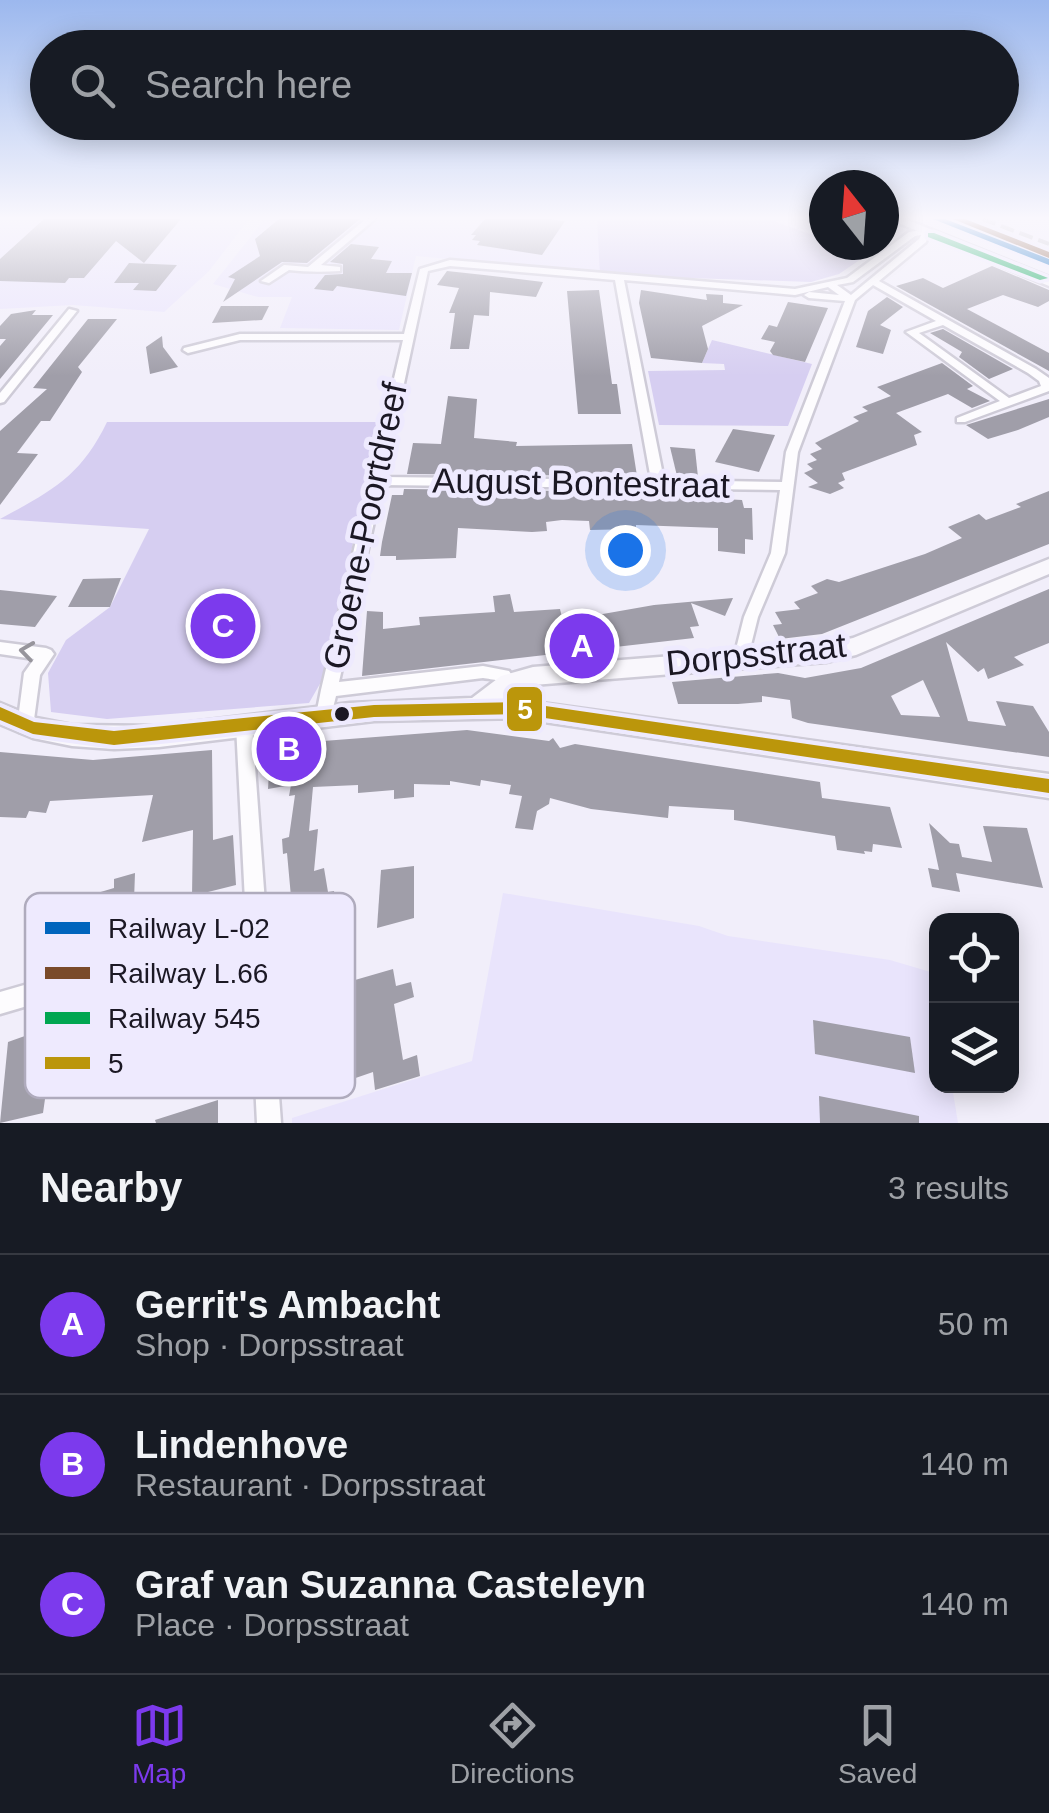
<!DOCTYPE html>
<meta charset="utf-8">
<style>
body{margin:0;font-family:Helvetica,sans-serif;background:#242831;color:#f1f3f6}
.controls{position:absolute;right:30px;bottom:30px;display:grid;overflow:hidden;border-radius:20px;box-shadow:0 5px 25px #0003}
.controls button{width:90px;height:90px;display:grid;place-items:center;padding:0;border:0;border-bottom:2px solid #363941;background:#171b24;color:#f1f3f6;font:50px sans-serif}
.compass{position:absolute;left:809px;top:170px;width:90px;height:90px;border-radius:50%;background:#171b24;box-shadow:0 5px 25px #0003;rotate:343deg}
.you{position:absolute;left:625px;top:550px;width:35px;height:35px;margin:-25px;border:8px solid #fff;border-radius:50%;background:#1a73e8;box-shadow:0 0 0 15px #1a73e833}
.badge{display:grid;place-items:center;width:65px;height:65px;border-radius:50%;background:#7c3aed;color:#fff;font-size:32px;font-weight:700}
.pin{position:absolute;translate:-50% -50%;border:5px solid #fff;box-shadow:0 2px 10px #0006}
.list{margin:0;padding:0;list-style:none}
h2{display:flex;justify-content:space-between;align-items:center;height:130px;margin:0;padding:0 40px;font-size:42px}
h2 small{font-size:32px;font-weight:400;color:#9ea1a6}
.list li{display:grid;grid-template-columns:65px 1fr auto;gap:30px;align-items:center;box-sizing:border-box;height:140px;padding:0 40px;border-top:2px solid #363941}
.list b{display:block;font-size:38px;white-space:nowrap}
.list p{margin:0;font-size:32px;white-space:nowrap;color:#9ea1a6}
.list em{font-size:32px;font-style:normal;color:#9ea1a6}
.icon{flex:none;width:55px;height:55px;fill:none;stroke:currentColor;stroke-width:2;stroke-linecap:round;stroke-linejoin:round}
.map{position:relative;flex:none;width:1049px;height:1123px;overflow:hidden}
.search{position:absolute;background:#171b24;box-shadow:0 5px 25px #0003;left:30px;right:30px;top:30px;height:110px;display:flex;align-items:center;gap:25px;box-sizing:border-box;padding:0 35px;border-radius:55px;color:#9ea1a6;font-size:38px}
.sheet{height:550px;background:#171b24}
nav{display:flex;justify-content:space-around;align-items:center;box-sizing:border-box;height:140px;border-top:2px solid #363941;background:#171b24;font-size:28px;color:#9ea1a6}
nav a{display:grid;justify-items:center;gap:5px}
nav .on{color:#7c3aed}
.map>svg:first-child{display:block}
</style>
<div class="map">
<svg width="1049" height="1123" viewBox="0 0 1049 1123">
<rect width="100%" height="100%" fill="#f1eefa"/>
<g fill="#e9e4fc">
<path d="M0,219H249L209,271L164,312L73,305L0,309Z"/>
<path d="M265,219H824V240L629,276L416,256L399,330L280,328L292,297H258L213,284Z"/>
<path d="M503,893L699,926L728,936L890,960L934,973L936,1086H952L958,1123H292V1118L472,1061Z"/>
</g>
<g fill="#d6cef1">
<path d="M768,219L824,239V245L867,255L839,274L811,282L600,275L597,219Z"/>
<path d="M712,340L812,364L788,426L659,425L648,371L725,370L724,364L702,363Z"/>
<path d="M107,422H381L321,682L309,703L107,719L51,712L48,673L66,640L110,607L149,529L0,519C52,491 81,476 107,422Z"/>
</g>
<g fill="#a09ea9" fill-rule="evenodd">
<path d="M44,219H181L144,263L116,241L84,278H69L65,283L0,281V259Z"/>
<path d="M279,219H360L307,263L282,262L223,302L235,279L228,277L260,256L255,239Z"/>
<path d="M485,219H549L565,221L542,255L477,245L480,241L472,240L476,235H471Z"/>
<path d="M351,244L379,247L371,259L392,261L386,273H412L406,296L337,286L333,291L314,289L325,275L343,274V264L330,262Z"/>
<path d="M129,263L177,265L156,291L133,290L139,283H114Z"/>
<path d="M992,266L1049,290V301L1038,307L1003,295L967,309L1049,353V371L896,286L923,278L943,288Z"/>
<path d="M447,271L484,275L543,282L536,297L490,292L489,316L474,315L469,349H450L455,313H449L459,288L437,285Z"/>
<path d="M599,290L612,384H617L621,414H578L567,291Z"/>
<path d="M641,290L707,300L706,294L723,295V303L743,305L702,326L708,349L702,363L651,358L639,303Z"/>
<path d="M887,297L903,307L880,325L891,330L883,354L856,347L868,311Z"/>
<path d="M788,302L828,308L805,362L773,355L770,351L775,342L761,339L769,325L777,327Z"/>
<path d="M221,306H269L262,320L212,323Z"/>
<path d="M36,310L32,315H53L0,379V346L6,339H0V326L11,314Z"/>
<path d="M88,319H117L78,367L82,372L50,421H41L17,453L38,454L0,505V431L47,389L33,388Z"/>
<path d="M943,329L1013,369L989,379L959,357L962,352L930,333Z"/>
<path d="M162,336L163,347L178,367L150,374L146,347Z"/>
<path d="M942,363L973,386L967,389L990,401L972,408L948,394L896,413L922,432L914,435L917,445L842,473L845,480L838,483L844,488L830,494L808,487L818,483L804,473L813,469L807,464L817,460L810,454L822,449L815,443L859,421L853,417L868,411L862,407L891,396L877,387Z"/>
<path d="M448,396L477,399L474,438L517,442L516,446L632,444L637,476L407,474L413,443L441,444Z"/>
<path d="M1049,399V417L1018,430L988,439L966,425Z"/>
<path d="M733,429L775,435L759,472L715,462Z"/>
<path d="M670,447L695,449L698,477L677,476Z"/>
<path d="M404,489L639,492L640,497L701,493L702,498L742,500L744,508H752L753,540L745,539V554L718,551V528L636,525V529L590,530L589,521L562,520L546,522L547,531L532,532L458,528L456,558L396,560V556H380L382,542L392,495H403Z"/>
<path d="M1049,491V544L822,634L780,639L773,625L782,624L775,612L800,609L794,602L818,593L811,586L827,579L839,582L925,554L962,538L948,527L979,514L986,520L1021,507L1016,504Z"/>
<path d="M121,578L110,607H68L83,579Z"/>
<path d="M1049,589V643L1014,657L1024,665L988,679L984,668L978,672L946,642L968,721L1006,726L996,701L1033,706L1049,732V757L808,723L792,718L790,700L762,696V702L738,704H678L672,682L778,673L805,678L861,668ZM923,680L940,717L901,715L891,696Z"/>
<path d="M0,590L57,596L35,627L0,624Z"/>
<path d="M510,594L514,612L560,609L563,621L654,605L733,598L725,616L691,603L699,626L690,627L694,638L362,676L367,611L383,612V629L420,625L419,617L495,612L493,596Z"/>
<path d="M467,730L549,741L553,738L560,748L575,744L820,782L822,798L890,807L902,848L873,844L872,852L864,851L865,854L837,850L835,836L734,820V810L669,806L668,818L591,809L550,798L549,804L537,811L533,830L515,828L522,796L509,794L511,785L481,780L480,786L450,781V785L414,784V797L394,799V790L358,793V785L313,787L309,831L318,829L314,871L324,868L328,892L334,891L341,938L349,936L355,980L393,969L396,986L411,982L414,997L394,1004L403,1060L417,1055L420,1076L375,1090L373,1072L309,1094L287,853L283,854L282,839L289,837L295,795L289,796L291,785L268,789L270,754L283,753L284,744Z"/>
<path d="M212,750L213,840L233,835L236,885L192,896L193,830L142,842L153,795L50,801L46,813L29,811L26,818L0,817V752L93,760Z"/>
<path d="M929,823L950,843L959,844L962,857L992,862L983,826L1027,828L1043,888L956,873L960,892L932,887L928,868L939,870Z"/>
<path d="M414,866V918L377,928L381,870Z"/>
<path d="M135,873L133,928L113,934V927L73,939L77,899L114,888V879Z"/>
<path d="M813,1020L910,1037L915,1073L815,1054Z"/>
<path d="M50,1027L48,1041L64,1037L59,1094L45,1099L43,1113L0,1123L8,1042Z"/>
<path d="M819,1096L919,1116V1123H820Z"/>
<path d="M218,1100V1123H156L155,1120Z"/>
</g>
<g fill="none" stroke-linecap="round" stroke-linejoin="round">
<g stroke="#cecbd7" stroke-width="5">
<g id="street">
<path d="M366,219H375L321,265L340,267V271C322,272 306,272 289,270L269,283L261,281L284,265L308,267Z"/>
<path d="M926,229L930,231L926,242L879,281L1036,369L1049,378V391L965,422H957V418L1000,401L906,332L936,321L873,285L855,300L798,452L785,553L758,617L747,661L742,663L737,661L734,657L744,617L771,553L780,490L382,485L339,682L483,666L509,671L517,683L515,688C505,691 505,685 498,681C494,679 487,679 483,678L336,696L330,720L324,722L318,720L316,715L321,690L403,340H240L188,353L183,350L184,348L240,334H404L420,269L450,260L795,289L847,278L909,232ZM921,235L919,239L851,295L837,285L853,282L915,236ZM450,266L615,280L651,480L384,477L428,271ZM624,280L795,295L828,287L839,295L809,292L804,295L809,298L845,301L786,452L782,482L664,480ZM943,325L1028,373L1039,381L1041,386L1009,398L919,333Z"/>
<path d="M69,309L77,311L4,402L0,403V393Z"/>
<path d="M0,642L46,648L51,650L54,654L40,675L33,727L31,732L25,734L19,732L17,727L24,673L34,659L0,654Z"/>
<path d="M244,718L250,720L252,725L281,1123H257L248,941L0,1014V992L246,921L236,725L238,720Z"/>
</g>
</g>
<g stroke="#cecbd7" stroke-width="5">
<g id="secondary">
<path d="M889,219H905L1049,277V286Z"/>
<path d="M1049,559V574L856,655L826,662L533,685L516,690L506,698L1049,774V798L518,718L374,721L159,747L114,749L72,746L33,738L0,724V703L36,718L72,725L159,726L350,703L472,698L501,676L533,667L826,644L853,638Z"/>
</g>
</g>
<use href="#street" fill="#fdfcfe" fill-rule="evenodd"/>
<use href="#secondary" fill="#f9f7fc" fill-rule="evenodd"/>
<path stroke="#bdbcbf" stroke-width="4" stroke-dasharray="14 6" stroke-linecap="butt" d="M982,219L1049,244"/>
<g stroke="#eeeafe" stroke-width="8">
<path id="bus-1" d="M518,702L1049,779V793L518,714L374,717L114,745L33,734L0,720V707L34,722L114,731L374,705Z"/>
</g>
<use href="#bus-1" fill="#bb960b" fill-rule="evenodd"/>
<g stroke="#eeeafe" stroke-width="7">
<path id="rail-1" d="M933,219H945L1049,259V265Z"/>
</g>
<g stroke="#eeeafe" stroke-width="7">
<path id="rail-2" d="M953,219H965L1049,252V258Z"/>
</g>
<g stroke="#eeeafe" stroke-width="7">
<path id="rail-3" d="M928,233H934L1048,278L1040,280L928,237Z"/>
</g>
<use href="#rail-1" fill="#0065bd" fill-rule="evenodd"/>
<use href="#rail-2" fill="#7a4b2a" fill-rule="evenodd"/>
<use href="#rail-3" fill="#00a651" fill-rule="evenodd"/>
</g>
<defs><path id="oneway-chevron" d="M-2-3.5L2.5 0L-2 3.5" fill="none" stroke-width="1.6" stroke-linecap="round" stroke-linejoin="round" transform="scale(2.5)"/></defs>
<use stroke="#97959c" href="#oneway-chevron" transform="translate(27 651) rotate(-172)"/>
<linearGradient id="sky" x2="0" y2="1"><stop stop-color="#9cb8ee"/><stop offset="0.58" stop-color="#f9f7fd"/><stop offset="1" stop-color="#f9f7fd" stop-opacity="0"/></linearGradient>
<rect width="1049" height="376" fill="url(#sky)"/>
<circle fill="#1b1824" stroke="#eeeafe" stroke-width="4" cx="342" cy="714" r="9"/>
<g text-anchor="middle" stroke-width="10" stroke-linejoin="round" paint-order="stroke">
<g font-size="35" fill="#1b1824" stroke="#eeeafe">
<text transform="translate(581 483) rotate(1)" y="12">August Bontestraat</text>
<text transform="translate(365 526) rotate(-78)" y="12">Groene-Poortdreef</text>
<text transform="translate(756 654) rotate(-6)" y="12">Dorpsstraat</text>
</g>
</g>
<rect x="25" y="893" width="330" height="205" rx="15" fill="#eeeafe" stroke="#afabbd" stroke-width="2.5"/>
<rect x="45" y="922" width="45" height="12" fill="#0065bd"/>
<rect x="45" y="967" width="45" height="12" fill="#7a4b2a"/>
<rect x="45" y="1012" width="45" height="12" fill="#00a651"/>
<rect x="45" y="1057" width="45" height="12" fill="#bb960b"/>
<g font-size="28" fill="#1b1824">
<text x="108" y="938">Railway L-02</text>
<text x="108" y="983">Railway L.66</text>
<text x="108" y="1028">Railway 545</text>
<text x="108" y="1073">5</text>
</g>
<rect stroke="#eeeafe" stroke-width="4" x="505" y="685" width="39" height="48" rx="10" fill="#bb960b"/>
<g font-size="28" text-anchor="middle" font-weight="bold" fill="#fff">
<text x="525" y="719">5</text>
</g>
</svg>
<div class="controls">
<button><svg class="icon" aria-label="locate" viewBox="0 0 24 24"><circle cx="12" cy="12" r="6"/><path d="M12 2v4M12 18v4M2 12h4M18 12h4"/></svg></button>
<button><svg class="icon" aria-label="layers" viewBox="0 0 24 24"><path d="M12 4l9 5-9 5-9-5zM3 14l9 5 9-5"/></svg></button>
</div>
<svg class="compass" viewBox="-18 -18 36 36"><path d="M0-13l5 13h-10z" fill="#e53935"/><path d="M0 13l5-13h-10z" fill="#9ea1a6"/></svg>
<div class="you"></div>
<div class="pin badge" style="left:582px;top:646px">A</div>
<div class="pin badge" style="left:289px;top:749px">B</div>
<div class="pin badge" style="left:223px;top:626px">C</div>
<div class="search"><svg class="icon" aria-label="search" viewBox="0 0 24 24"><circle cx="10" cy="10" r="6"/><path d="M15 15l6 6"/></svg>Search here</div>
</div>
<section class="sheet">
<h2>Nearby<small>3 results</small></h2>
<ul class="list">
<li><span class="badge">A</span><div><b>Gerrit's Ambacht</b><p>Shop · Dorpsstraat</p></div><em>50 m</em></li>
<li><span class="badge">B</span><div><b>Lindenhove</b><p>Restaurant · Dorpsstraat</p></div><em>140 m</em></li>
<li><span class="badge">C</span><div><b>Graf van Suzanna Casteleyn</b><p>Place · Dorpsstraat</p></div><em>140 m</em></li>
</ul>
</section>
<nav>
<a class="on"><svg class="icon" aria-label="map" viewBox="0 0 24 24"><path d="M3 6l6-2 6 2 6-2v14l-6 2-6-2-6 2zM9 4v14M15 6v14"/></svg>Map</a>
<a><svg class="icon" aria-label="directions" viewBox="0 0 24 24"><path d="M12 3l9 9-9 9-9-9zM9 14v-3h6M13 9l2 2-2 2"/></svg>Directions</a>
<a><svg class="icon" aria-label="saved" viewBox="0 0 24 24"><path d="M7 4h10v16l-5-4-5 4z"/></svg>Saved</a>
</nav>
